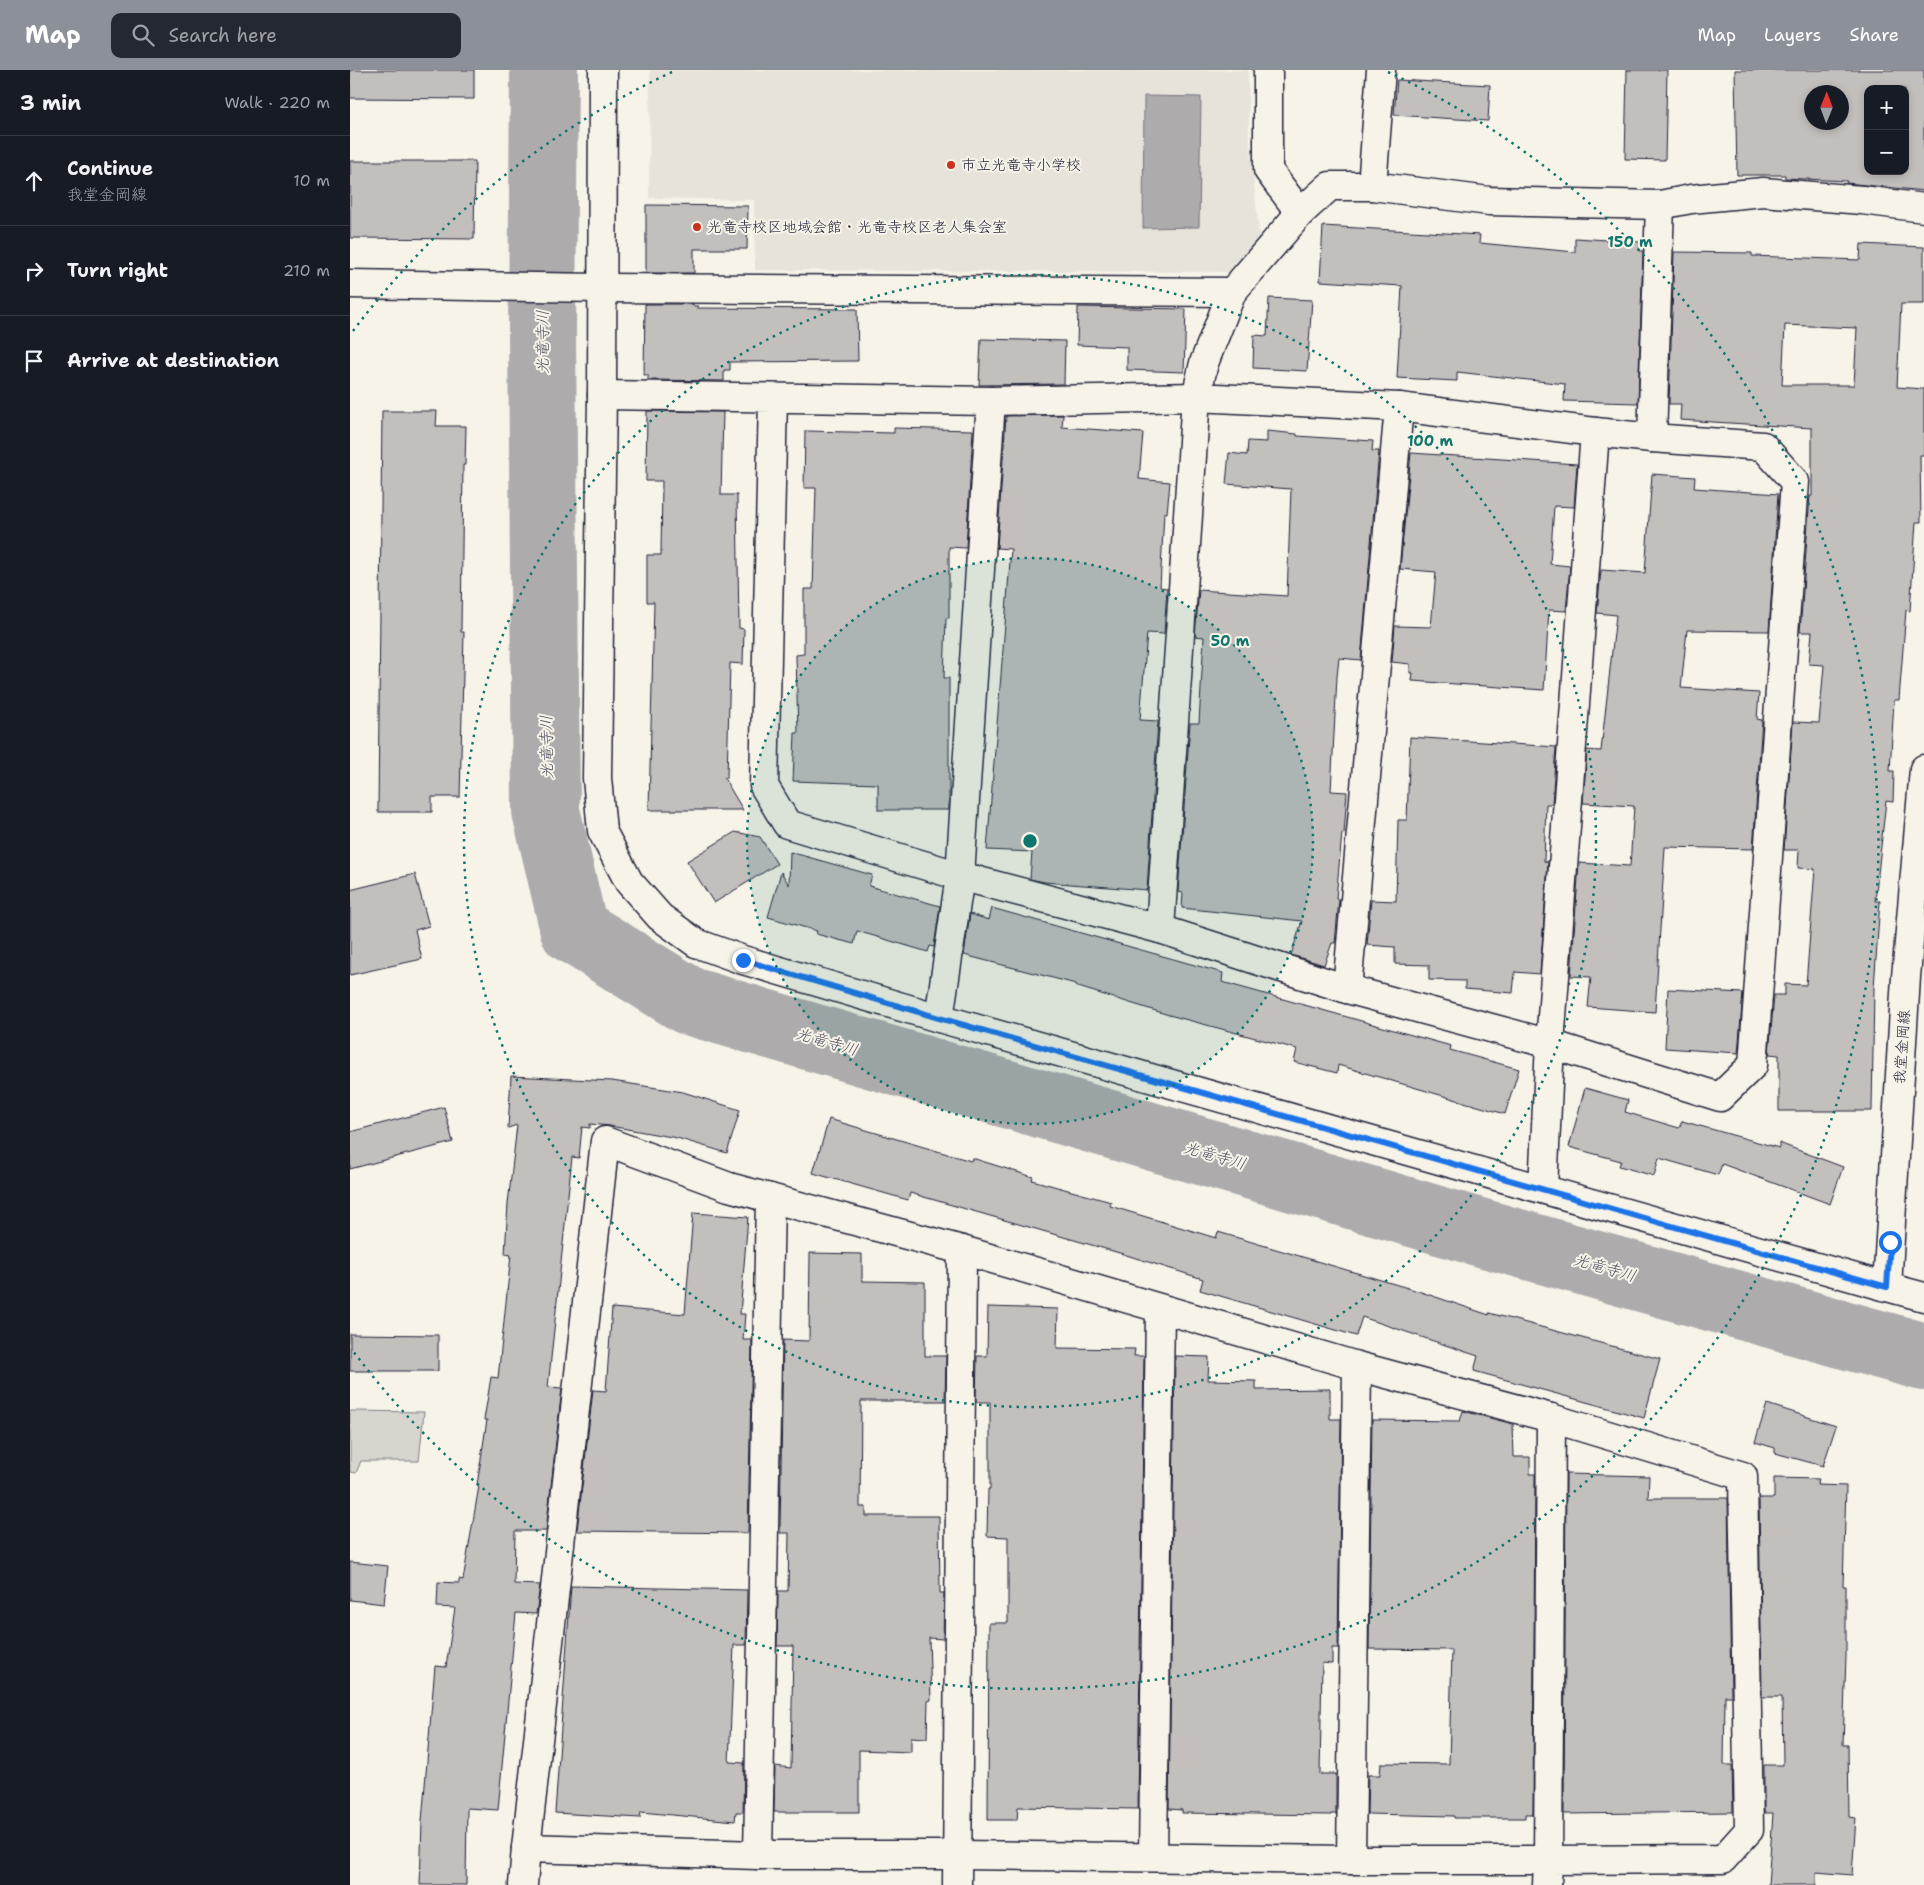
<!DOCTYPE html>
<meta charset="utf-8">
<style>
body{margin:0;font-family:"Shantell Sans","Klee One",sans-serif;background:#242831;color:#f1f3f6}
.controls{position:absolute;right:15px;top:15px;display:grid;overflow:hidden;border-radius:10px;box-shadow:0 2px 8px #0003}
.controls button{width:45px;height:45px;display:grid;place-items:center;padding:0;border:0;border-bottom:1px solid #363941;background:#171b24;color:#f1f3f6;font:25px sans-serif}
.compass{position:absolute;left:1454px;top:15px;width:45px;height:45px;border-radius:50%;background:#171b24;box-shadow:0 2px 8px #0003;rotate:1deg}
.stop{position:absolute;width:15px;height:15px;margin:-11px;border:4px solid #1a73e8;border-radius:50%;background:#fff}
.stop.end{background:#1a73e8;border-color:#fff;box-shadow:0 1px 5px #0008}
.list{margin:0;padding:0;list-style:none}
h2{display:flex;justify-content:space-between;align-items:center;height:65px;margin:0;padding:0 20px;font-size:21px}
h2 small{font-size:16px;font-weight:400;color:#9ea1a6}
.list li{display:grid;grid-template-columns:32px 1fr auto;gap:15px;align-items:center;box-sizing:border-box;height:90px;padding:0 20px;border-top:1px solid #363941}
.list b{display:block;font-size:19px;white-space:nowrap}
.list p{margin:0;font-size:16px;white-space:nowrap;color:#9ea1a6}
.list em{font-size:16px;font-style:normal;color:#9ea1a6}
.icon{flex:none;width:28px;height:28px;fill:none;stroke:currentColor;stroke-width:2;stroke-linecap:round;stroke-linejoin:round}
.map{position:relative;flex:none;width:1574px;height:1815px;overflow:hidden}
header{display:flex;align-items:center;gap:30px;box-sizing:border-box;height:70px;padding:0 25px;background:#8c9099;color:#fff}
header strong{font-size:24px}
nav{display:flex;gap:28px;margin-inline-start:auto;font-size:18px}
.search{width:350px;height:45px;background:#242831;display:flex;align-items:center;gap:12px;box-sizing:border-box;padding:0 18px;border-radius:10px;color:#9ea1a6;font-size:19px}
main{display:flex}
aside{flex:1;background:#171b24}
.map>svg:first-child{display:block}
</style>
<header>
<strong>Map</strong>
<div class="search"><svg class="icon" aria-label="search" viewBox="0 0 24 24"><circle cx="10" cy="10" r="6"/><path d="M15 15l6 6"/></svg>Search here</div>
<nav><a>Map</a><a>Layers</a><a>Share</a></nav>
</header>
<main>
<aside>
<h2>3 min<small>Walk · 220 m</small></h2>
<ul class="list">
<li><svg class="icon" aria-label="ahead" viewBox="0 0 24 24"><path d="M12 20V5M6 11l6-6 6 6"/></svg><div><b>Continue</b><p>我堂金岡線</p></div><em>10 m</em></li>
<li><svg class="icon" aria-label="right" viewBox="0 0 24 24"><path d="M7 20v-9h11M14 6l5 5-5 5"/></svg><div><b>Turn right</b></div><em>210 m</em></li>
<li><svg class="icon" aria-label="arrive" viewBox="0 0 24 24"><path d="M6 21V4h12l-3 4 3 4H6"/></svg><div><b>Arrive at destination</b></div></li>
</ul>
</aside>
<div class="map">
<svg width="1574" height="1815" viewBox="0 0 1574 1815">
<rect width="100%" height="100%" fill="#f7f3e8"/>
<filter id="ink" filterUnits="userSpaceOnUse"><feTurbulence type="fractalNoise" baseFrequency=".02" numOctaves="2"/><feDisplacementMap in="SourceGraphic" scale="10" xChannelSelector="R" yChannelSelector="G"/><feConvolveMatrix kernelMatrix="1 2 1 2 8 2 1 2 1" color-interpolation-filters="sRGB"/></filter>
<g filter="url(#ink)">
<path fill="#e7e3db" d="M300,0H898L899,62L910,173L881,202L405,200L404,130L299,128Z"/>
<path fill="#d8d5cf" stroke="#7d7c85" d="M0,1341L74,1342L69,1391H11L6,1403L0,1402Z"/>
<path fill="#aeabad" stroke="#76747f" d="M794,26L851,27L849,157L793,158Z"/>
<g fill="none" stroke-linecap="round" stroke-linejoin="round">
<path stroke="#aeabad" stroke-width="68" d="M194,0L192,262L196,741L224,860L339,931L1118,1159L1574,1287"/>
</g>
<g fill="#c2bfbd" stroke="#22223b" fill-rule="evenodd">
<path d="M0,0H124V29L0,28Z"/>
<path d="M1277,0H1317L1315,90L1275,89Z"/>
<path d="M1385,0H1574V121L1496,113L1497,111L1435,108V105H1387ZM1518,19H1555V101H1518ZM1462,22H1492V52H1462Z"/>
<path d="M1047,10L1140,15L1138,51L1044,45Z"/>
<path d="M0,91H125L124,169L0,168Z"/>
<path d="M296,135L398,136L397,179H344V203H296Z"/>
<path d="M973,156L1130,165L1129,173L1225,182V168L1290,172V181H1293L1288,333L1214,331L1215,314L1107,302V311L1047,308L1052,216L970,211Z"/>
<path d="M1511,174L1574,177V234H1551L1547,317L1574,319V385H1570L1571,452H1566L1560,541L1556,540L1549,630H1544L1540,701H1544L1543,732L1536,731L1525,831H1530L1524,918L1522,1041H1429V985L1419,984L1424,925H1435V914L1456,915L1465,799L1448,798L1449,780H1434L1443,652L1469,653L1474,595L1459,594L1462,562H1450L1460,426H1462V358L1330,350L1331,334H1319L1324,182L1402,183V186L1510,190ZM1435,255L1507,258L1504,315H1432Z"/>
<path d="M919,228L962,230L957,301L903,298L904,265L917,266Z"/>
<path d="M295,234H343V236H348L347,238L507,239L508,291L380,292V300H374V311L298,310V305H294Z"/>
<path d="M728,237L836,239L834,302L777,300V277L727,275Z"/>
<path d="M631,269L715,271L714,314L629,315Z"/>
<path d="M32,341H87L86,356H116L115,395H113L111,562H114L110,727H82V742H28Z"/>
<path d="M297,341L373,342L371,425H387L389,558L394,559L393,594L380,593L377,708H374L393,740H299L304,532H297V485H311L312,411H296Z"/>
<path d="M713,345L712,357L793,363L789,409L820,412L817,443H814L810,517L817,518L814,564L797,563L790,650L808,651L797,820L695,812L680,809L682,782L637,780L661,479L647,478L656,346Z"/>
<path d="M544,358L623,360L616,478L599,477V548H596L594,608H599V740H528V714L443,711L445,663H448L446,585L454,584V519H463L466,418H454L455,361L544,363Z"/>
<path d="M917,361L947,364V366L1023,371L1022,381H1029L1011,590L989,588L987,607L981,721L997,722L994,764L992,763L986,829H989L985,873H982L974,895L941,885L952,851L832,838L833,823L828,822L840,653H849L854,567L845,566L849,520L937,526L941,419L876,414L879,383L897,385L898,371L917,372Z"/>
<path d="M1061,383L1227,394L1224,437L1204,436L1200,494L1220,496L1216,541L1199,540L1194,620L1062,611L1063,603H1060V594L1042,592L1045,556L1081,557L1086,502L1050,499Z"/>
<path d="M1302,404L1345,407L1344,418L1428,424L1419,561L1337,560L1331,618L1409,623L1407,649L1412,650L1403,779L1315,777L1305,942L1238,937L1241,907L1221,906L1229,793L1280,796L1284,736L1233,733L1237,680L1251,681L1266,545L1247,543L1251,500L1295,503Z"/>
<path d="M1060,667L1206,677L1202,734H1196L1194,791L1198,792L1190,904L1165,902L1163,923L1115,919V911L1079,910V895L1045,894V877L1017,875L1021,830L1046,831L1048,750H1057Z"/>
<path d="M385,762L410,767L427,794L364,833L337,791Z"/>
<path d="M440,782L522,805L519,816L590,836L584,877L580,876L578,882L507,861L504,874L466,864L467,861L418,847L431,802L439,815Z"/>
<path d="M65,804L79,856L65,860L72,889L0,905V820Z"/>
<path d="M642,838L873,903L872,912L1101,976L1100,980L1169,999L1155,1044L988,995L987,1003L944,992L947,979L819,945L725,916L726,914L614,885L620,844L639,850Z"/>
<path d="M1318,919L1393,923L1388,983L1315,978Z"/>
<path d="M161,1006L262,1011L333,1022L390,1040L377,1083L327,1068L260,1056L240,1054V1058L232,1057L229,1088L222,1087L198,1317L212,1318L196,1461H165L164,1514L190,1515L186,1544L166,1543L148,1740L117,1738L116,1815H70L72,1751L85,1596L96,1597L105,1538L87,1537L88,1512L109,1513V1509L113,1510L129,1416L127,1415L137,1350H134L141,1307L148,1308L161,1185L155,1184L158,1134L167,1055L158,1058Z"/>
<path d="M1235,1018L1278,1030L1275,1042L1329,1058L1332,1051L1429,1078V1073L1493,1097L1480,1134L1372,1094L1368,1105L1309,1088L1304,1106L1269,1096L1271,1091L1219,1077Z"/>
<path d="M94,1037L103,1072L0,1099V1062Z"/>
<path d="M479,1049L621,1091L622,1088L683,1107L682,1110L761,1132L760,1136L866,1168L868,1162L1068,1221L1139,1245V1243L1310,1289L1294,1348L1124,1301L1128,1286L1012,1247L1006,1266L850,1220L853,1209L773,1184L560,1123L558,1130L463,1103Z"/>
<path d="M343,1143L398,1147L390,1244H395L393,1270H402L398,1463L227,1461L243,1320L256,1321L262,1238L335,1244Z"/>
<path d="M460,1183L512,1184V1211L575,1212V1286H596L595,1331H511L510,1437H516V1446H589L590,1523H594L593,1569L579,1568L581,1630L578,1631L577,1668L561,1667V1682L509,1680V1742H424L425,1696L441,1698L443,1576H427L428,1521H438L439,1463H430L433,1270L459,1271Z"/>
<path d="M638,1237L708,1239L707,1278L785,1279L784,1286H794L788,1739L668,1737L667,1750H638L639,1553H658V1467L637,1466L638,1419H640V1332H626L627,1286H637Z"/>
<path d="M0,1264L88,1265V1301H0Z"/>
<path d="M825,1286L859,1287L858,1310L906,1311V1320L980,1319V1349H991L988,1578H982V1594L972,1593L970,1704H986V1744H981V1745L832,1743V1740L819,1739Z"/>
<path d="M1417,1334L1486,1356L1473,1396L1425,1383V1378L1405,1372Z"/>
<path d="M1113,1341L1163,1354L1164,1387H1180V1404H1185L1183,1744H1175V1748H1104V1746L1017,1744L1018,1705H1030L1031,1693L1099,1694L1102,1580L1019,1579L1022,1350L1110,1351Z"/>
<path d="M1216,1404L1299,1406L1298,1428H1378L1381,1626H1375L1374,1695H1382L1383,1742L1214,1744Z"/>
<path d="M1424,1408L1469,1409L1467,1415L1496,1416L1493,1516H1496V1586L1493,1675H1498L1499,1747L1506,1748L1502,1805L1466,1802V1815H1418L1423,1743H1414V1695H1433L1432,1627H1412L1409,1428H1424Z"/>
<path d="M0,1492L38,1496L34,1534L0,1530Z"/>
<path d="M221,1516L397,1520L396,1575H384L379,1692L394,1693L393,1742H386L385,1751L291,1742L290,1748L205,1743Z"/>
</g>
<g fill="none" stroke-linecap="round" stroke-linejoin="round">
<g stroke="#22223b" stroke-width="31">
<g id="minor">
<path d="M253,0L252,325L247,708L252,761L279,812L310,847L346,873L393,890L589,948L1537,1217"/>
<path d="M1022,116L1031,0"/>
<path d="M950,143L980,116H1022L1139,131L1310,135L1341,129L1413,122L1512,130L1574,138"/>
<path d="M0,214L251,218L882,222"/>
<path d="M252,325L641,331L846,327L1049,337L1245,362L1302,368L1413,376L1445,412L1403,995L1370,1027L1200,974L997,919L810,859L610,806L437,754L414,716L423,329"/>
<path d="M1302,368L1310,135"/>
<path d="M810,859L846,327L854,293L882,222L950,143L918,100V0"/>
<path d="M997,919L1049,337"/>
<path d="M589,948L610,806L641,331"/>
<path d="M1193,1118L1200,974L1245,362"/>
<path d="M176,1778L408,1785H607L1001,1790H1198L1201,1348"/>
<path d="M408,1785L420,1128"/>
<path d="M803,1787L810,1239"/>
<path d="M1001,1790L1007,1296"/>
<path d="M173,1815L176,1778L255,1071L379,1117L612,1180L1007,1296L1201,1348L1393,1406L1399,1760L1373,1789L1198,1790L1197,1815"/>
<path d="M607,1815L612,1180"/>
</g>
</g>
<g stroke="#22223b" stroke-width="31">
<path id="major" d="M1574,699L1556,907L1537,1217L1574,1227"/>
</g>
<use href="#minor" stroke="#f7f3e8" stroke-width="28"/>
<use href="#major" stroke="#f7f3e8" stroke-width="28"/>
</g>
</g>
<g fill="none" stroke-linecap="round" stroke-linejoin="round" filter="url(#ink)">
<path stroke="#1a73e8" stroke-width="6" d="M393,890L589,948L1537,1217L1540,1172"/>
</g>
<circle cx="680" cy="771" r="283" fill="#0f766e" fill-opacity=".12"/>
<g fill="none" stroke="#0f766e" stroke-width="2.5" stroke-dasharray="2.5 5">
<circle cx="680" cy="771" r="283"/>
<circle cx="680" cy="771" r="566"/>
<path d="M3 261A848 848 0 0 1 322 2M1038 2A848 848 0 1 1 3 1281"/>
</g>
<g fill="#c8321e" stroke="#f7f3e8" stroke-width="2">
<circle cx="601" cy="95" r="5"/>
<circle cx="347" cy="157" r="5"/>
</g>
<g text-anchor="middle" stroke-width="4" stroke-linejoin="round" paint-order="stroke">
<g font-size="15" fill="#22223b" stroke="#f7f3e8" text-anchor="start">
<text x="611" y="100">市立光竜寺小学校</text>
<text x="357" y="162">光竜寺校区地域会館・光竜寺校区老人集会室</text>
</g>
<g font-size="15" fill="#22223b" stroke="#f7f3e8">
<text transform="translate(1552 977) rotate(-86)" y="5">我堂金岡線</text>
</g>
<g font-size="16" font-style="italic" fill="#535263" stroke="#f7f3e8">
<text transform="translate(192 272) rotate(-90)" y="6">光竜寺川</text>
<text transform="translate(196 677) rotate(-91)" y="6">光竜寺川</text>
<text transform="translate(477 971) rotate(16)" y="6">光竜寺川</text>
<text transform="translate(865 1085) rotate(16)" y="6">光竜寺川</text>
<text transform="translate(1255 1197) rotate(16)" y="6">光竜寺川</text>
</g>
</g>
<circle cx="680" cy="771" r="8" fill="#0f766e" stroke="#f7f3e8" stroke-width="2.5"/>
<g font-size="15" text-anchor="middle" font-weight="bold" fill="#0f766e" stroke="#f7f3e8" stroke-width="4" stroke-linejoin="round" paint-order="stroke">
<text x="1280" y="177">150 m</text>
<text x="1080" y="376">100 m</text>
<text x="880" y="576">50 m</text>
</g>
</svg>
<div class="controls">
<button>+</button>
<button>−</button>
</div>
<svg class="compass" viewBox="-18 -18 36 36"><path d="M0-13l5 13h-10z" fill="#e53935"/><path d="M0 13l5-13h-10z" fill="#9ea1a6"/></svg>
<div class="stop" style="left:1540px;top:1172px"></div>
<div class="stop end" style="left:393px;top:890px"></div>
</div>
</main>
